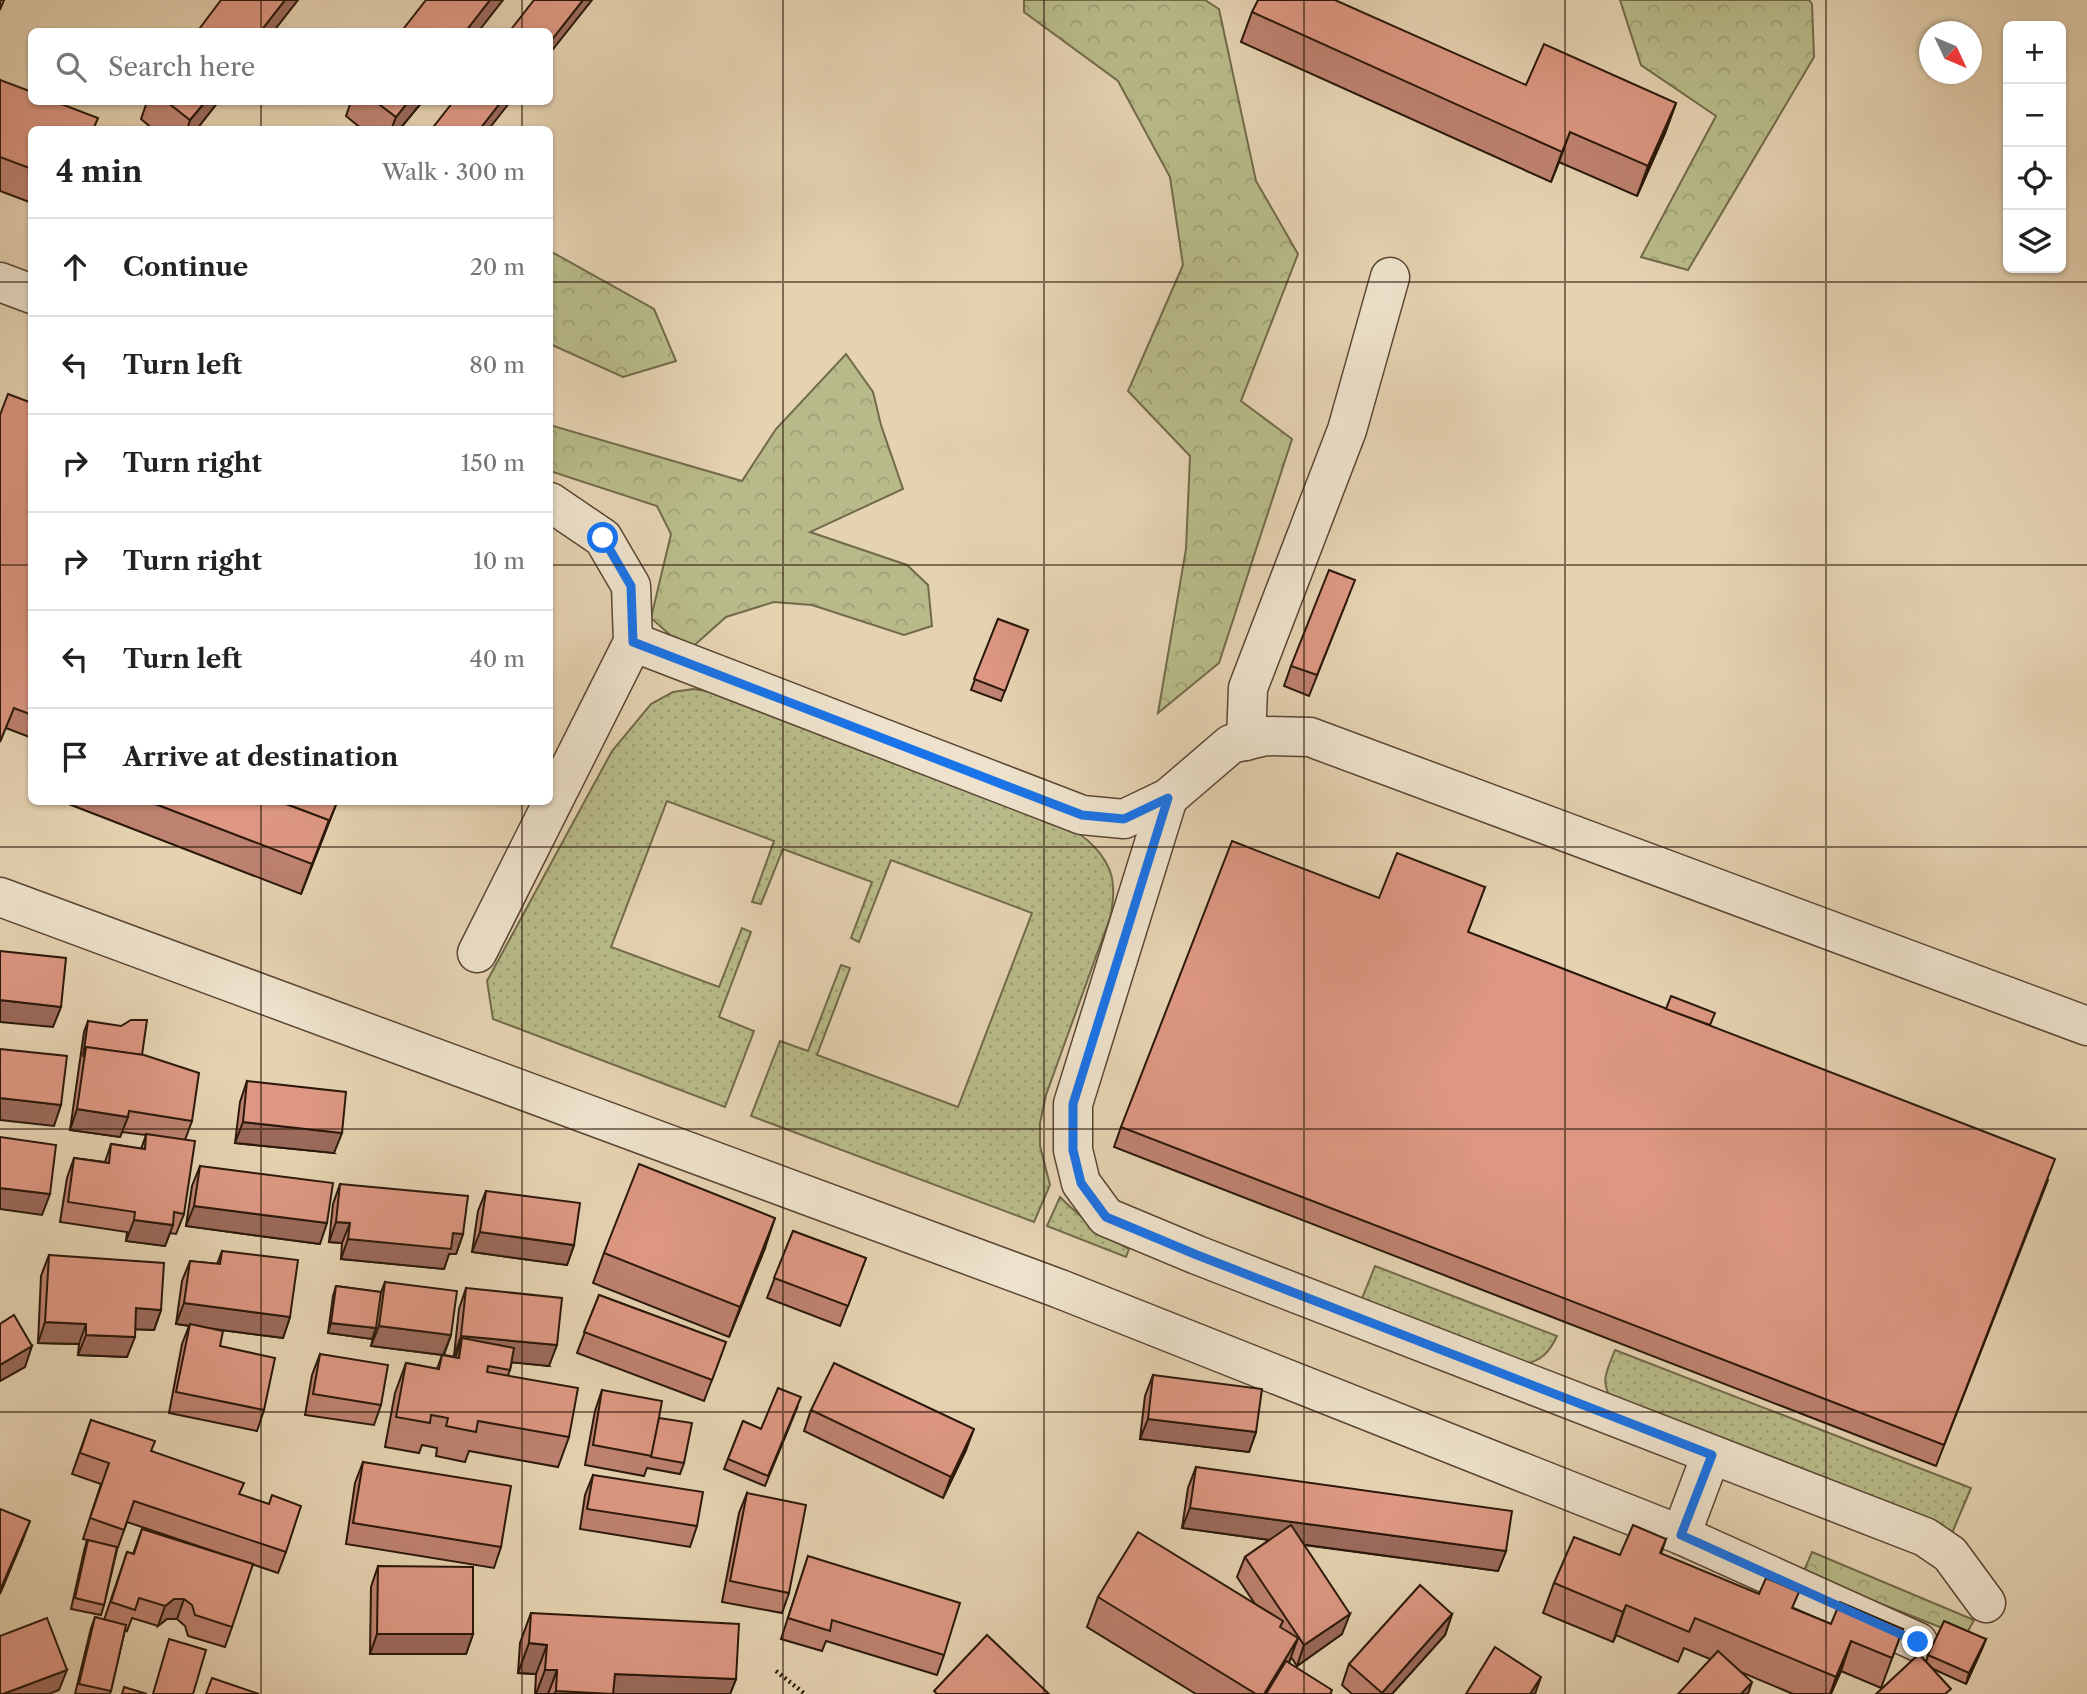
<!DOCTYPE html>
<meta charset="utf-8">
<style>
body{margin:0;font-family:"Libre Caslon Text",serif;background:#f2f2f2;color:#222}
.controls{position:absolute;right:21px;top:21px;display:grid;overflow:hidden;border-radius:10px;box-shadow:0 2px 5px #0004}
.controls button{width:63px;height:63px;display:grid;place-items:center;padding:0;border:0;border-bottom:2px solid #e0e0e0;background:#fff;color:#222;font:35px sans-serif}
.compass{position:absolute;left:1919px;top:21px;width:63px;height:63px;border-radius:50%;background:#fff;box-shadow:0 2px 5px #0004;rotate:134deg}
.stop{position:absolute;width:21px;height:21px;margin:-16px;border:5px solid #1a73e8;border-radius:50%;background:#fff}
.stop.end{background:#1a73e8;border-color:#fff;box-shadow:0 2px 7px #0008}
.list{margin:0;padding:0;list-style:none}
h2{display:flex;justify-content:space-between;align-items:center;height:91px;margin:0;padding:0 28px;font-size:30px}
h2 small{font-size:23px;font-weight:400;color:#767676}
.list li{display:grid;grid-template-columns:46px 1fr auto;gap:21px;align-items:center;box-sizing:border-box;height:98px;padding:0 28px;border-top:2px solid #e0e0e0}
.list b{display:block;font-size:26px;white-space:nowrap}
.list em{font-size:23px;font-style:normal;color:#767676}
.icon{flex:none;width:38px;height:38px;fill:none;stroke:currentColor;stroke-width:2;stroke-linecap:round;stroke-linejoin:round}
.map{position:relative;flex:none;width:2087px;height:1694px;overflow:hidden}
.search{position:absolute;background:#fff;box-shadow:0 2px 5px #0004;left:28px;top:28px;width:525px;height:77px;display:flex;align-items:center;gap:18px;box-sizing:border-box;padding:0 24px;border-radius:10px;color:#767676;font-size:26px}
.panel{position:absolute;background:#fff;box-shadow:0 2px 5px #0004;left:28px;top:126px;width:525px;height:679px;border-radius:10px}
.map>svg:first-child{display:block}
</style>
<div class="map">
<svg width="2087" height="1694" viewBox="0 0 2087 1694">
<defs>
<pattern id="grass-dots" width="8" height="8" patternUnits="userSpaceOnUse" patternTransform="scale(1.75)"><rect width="8" height="8" fill="#b8bb89"/><path d="M2 2h.1M6 6h.1" fill="none" stroke="#9ea075" stroke-width="1.8" stroke-linecap="round"/></pattern>
<pattern id="forest-crowns" width="20" height="18" patternUnits="userSpaceOnUse" patternTransform="scale(1.75)"><rect width="20" height="18" fill="#b8bb89"/><path d="M2 6a3 3 0 1 1 6 0M12 15a3 3 0 1 1 6 0" fill="none" stroke="#9ea075"/></pattern>
</defs>
<rect width="100%" height="100%" fill="#e5d2b1"/>
<filter id="stains"><feTurbulence type="fractalNoise" baseFrequency=".00286" numOctaves="4"/><feColorMatrix values="0 0 0 0 .2 0 0 0 0 .09 0 0 0 0 .02 0 0 0 .5 -.17"/></filter>
<radialGradient id="worn" r=".72"><stop offset=".6" stop-color="#630" stop-opacity="0"/><stop offset="1" stop-color="#630" stop-opacity=".3"/></radialGradient>
<g fill="url(#grass-dots)" stroke="#726a4a" stroke-width="2">
<path d="M693,689L714,692L1073,830C1092,841 1113,863 1113,887C1114,896 1112,906 1111,915L1046,1095L1040,1123V1146L1050,1185L1034,1222L751,1116L780,1041L808,1051L841,965L850,968L817,1055L958,1107L1032,913L891,860L859,942L851,938L872,882L783,849L761,904L752,902L774,841L667,801L611,947L719,987L742,928L751,932L719,1017L754,1031L725,1107L493,1019L487,981L612,751L651,704L673,692Z"/>
<path d="M1060,1197C1081,1218 1102,1235 1129,1249L1126,1257L1047,1226Z"/>
<path d="M1375,1266L1557,1336C1549,1353 1542,1360 1523,1365L1359,1306Z"/>
<path d="M1615,1350L1971,1488L1950,1538L1614,1403C1599,1382 1606,1373 1615,1350Z"/>
</g>
<g fill="url(#forest-crowns)" stroke="#726a4a" stroke-width="2">
<path d="M1024,0H1205L1219,9L1256,181L1298,254L1241,401L1292,439L1219,663L1158,713L1186,549L1190,456L1128,391L1183,265L1170,177L1118,81L1024,12Z"/>
<path d="M1620,0H1809L1812,4L1814,57L1688,270L1641,257L1716,116L1641,65Z"/>
<path d="M550,251L654,309L676,361L623,377L550,344Z"/>
<path d="M846,354L873,392L881,425L903,489L810,532L907,565L928,585L932,626L904,635L812,605L774,602L726,617L688,651L651,618L671,534L657,506L550,471V425L742,481L776,429Z"/>
<path d="M1812,1552L1974,1620L1965,1637L1803,1573Z"/>
</g>
<g fill="none" stroke-linecap="round" stroke-linejoin="round">
<g stroke="#5a4634" stroke-width="41">
<g id="minor">
<path d="M0,282L32,294"/>
<path d="M633,642L1082,815L1124,819L1168,798L1231,744L1266,736L1310,737L2087,1026"/>
<path d="M1246,741L1248,688L1347,430L1390,277"/>
<path d="M1168,798L1073,1104V1150L1081,1183L1106,1217L1197,1255L1925,1537L1950,1554L1986,1603"/>
<path d="M0,897L1060,1289L1681,1535L1918,1642"/>
<path d="M477,953L633,642L631,586L603,538L550,502"/>
<path d="M1681,1535L1711,1455"/>
</g>
</g>
<path stroke="#2b180a" stroke-width="4.5" stroke-dasharray="2 3.5" stroke-linecap="butt" d="M776,1671L805,1694"/>
<use href="#minor" stroke="#eee2cc" stroke-width="38"/>
</g>
<g fill="#be8270" stroke="#2b180a" stroke-width="2">
<path d="M1252,12L1526,85L1676,103L1665,133L1637,196L1559,162L1551,182L1241,42Z"/>
<path d="M0,80L32,130V203L0,191Z"/>
<path d="M147,102H218L196,130H154L141,119Z"/>
<path d="M351,102H422L399,130H363L346,116Z"/>
<path d="M32,403V738L6,728Z"/>
<path d="M1347,600L1309,696L1284,686L1291,666Z"/>
<path d="M998,619L1028,630L1001,701L971,690Z"/>
<path d="M66,802H337L301,894L66,803Z"/>
<path d="M1485,887L1468,932L1710,1026L2048,1180L1936,1466L1114,1147L1121,1127L1379,898Z"/>
<path d="M88,1021L142,1055L192,1121L185,1140L184,1214L176,1234L170,1233L165,1246L126,1241L127,1232L60,1222L67,1178L74,1158L105,1162L111,1144L141,1149L146,1135L122,1132L120,1137L70,1130L84,1032Z"/>
<path d="M247,1081L334,1153L235,1143L240,1102Z"/>
<path d="M200,1166L320,1244L186,1226L192,1186Z"/>
<path d="M340,1184L463,1234L456,1254H449L444,1269L341,1259L342,1243L329,1242L333,1204Z"/>
<path d="M486,1191L574,1245L567,1265L472,1252L478,1211Z"/>
<path d="M793,1231L866,1258L840,1326L767,1298Z"/>
<path d="M765,1248L729,1337L593,1283L604,1253Z"/>
<path d="M222,1251L290,1317L283,1338L213,1329L220,1346L264,1410L257,1431L169,1413L182,1344L189,1326L176,1324L182,1281L190,1261L217,1264Z"/>
<path d="M49,1255L161,1310L154,1330L135,1329L127,1357L78,1355L79,1344L38,1343L41,1276Z"/>
<path d="M385,1282L451,1335L444,1355L456,1357V1356H454L459,1309L466,1288L549,1366L512,1362L508,1376L569,1437L558,1467L469,1451L465,1462L436,1456L437,1448L422,1445L419,1453L385,1447L395,1393L406,1363L437,1369L442,1355L371,1346L373,1338L372,1339L328,1333L333,1296L336,1286L381,1292Z"/>
<path d="M599,1295L726,1342L704,1401L577,1353Z"/>
<path d="M320,1354L381,1405L374,1425L305,1415L312,1375Z"/>
<path d="M1153,1375L1256,1432L1249,1452L1140,1439L1145,1396Z"/>
<path d="M602,1390L659,1418L684,1463L680,1474L647,1468L644,1476L585,1465L595,1411Z"/>
<path d="M797,1408L765,1486L724,1469L743,1421L761,1429Z"/>
<path d="M811,1410L966,1450L943,1498L804,1431Z"/>
<path d="M91,1420L151,1451L239,1494L286,1552L278,1573L127,1522L117,1550L104,1605L101,1615L71,1609L84,1551L87,1540L83,1539L101,1484L72,1474Z"/>
<path d="M363,1462L501,1547L494,1568L346,1544L355,1483Z"/>
<path d="M1196,1467L1506,1551L1498,1571L1304,1545L1342,1634L1297,1666L1291,1657L1289,1663L1331,1694H1196L1087,1627L1098,1597L1255,1604L1237,1577L1245,1557L1269,1540L1182,1528L1188,1488Z"/>
<path d="M593,1475L697,1526L690,1547L580,1529L585,1495Z"/>
<path d="M747,1493L789,1593L782,1613L722,1602L739,1513Z"/>
<path d="M142,1529L232,1627L225,1647L188,1636L185,1626L177,1619H167L158,1626L132,1618L127,1631L125,1630L110,1694H75L91,1628L95,1617L104,1620L127,1552L133,1554Z"/>
<path d="M1666,1539L1661,1554L1831,1624L1903,1629L1881,1688L1841,1671L1831,1694H1793L1684,1648L1678,1662L1616,1635L1613,1642L1543,1613L1554,1583Z"/>
<path d="M808,1556L944,1655L937,1675L826,1641L822,1651L781,1639Z"/>
<path d="M378,1566L473,1634L466,1654H370L371,1587Z"/>
<path d="M531,1613L736,1679L730,1694H535L536,1674L518,1673L520,1643Z"/>
<path d="M1452,1614L1445,1635L1392,1694H1352L1342,1685L1349,1664Z"/>
<path d="M1986,1639L1966,1684L1933,1669L1926,1662L1928,1655Z"/>
</g>
<g fill="#9b6a5b" stroke="#2b180a" stroke-width="2">
<path d="M285,0H298L273,32H260Z"/>
<path d="M490,0H503L478,32H465Z"/>
<path d="M583,0H592L550,53V42Z"/>
<path d="M205,102H218L196,130H187L190,120Z"/>
<path d="M408,102H422L399,130H391L396,117Z"/>
<path d="M501,102H510L488,130H479Z"/>
<path d="M1676,103L1665,133L1637,196L1648,166Z"/>
<path d="M1570,132L1559,162L1551,182L1562,152Z"/>
<path d="M337,802L301,894L312,864Z"/>
<path d="M0,1000L61,1007L53,1027L0,1022Z"/>
<path d="M0,1098L61,1105L54,1126L0,1120Z"/>
<path d="M77,1109L128,1117L120,1137L70,1130Z"/>
<path d="M243,1122L342,1133L334,1153L235,1143Z"/>
<path d="M0,1188L50,1194L42,1215L0,1209Z"/>
<path d="M194,1206L327,1223L320,1244L186,1226Z"/>
<path d="M775,1218L765,1248L729,1337L740,1307Z"/>
<path d="M134,1220L173,1225L165,1246L126,1241Z"/>
<path d="M336,1222L350,1223L342,1243L329,1242Z"/>
<path d="M480,1232L574,1245L567,1265L472,1252Z"/>
<path d="M453,1233L463,1234L456,1254H449L444,1269L341,1259L348,1239Z"/>
<path d="M184,1303L290,1317L283,1338L176,1324Z"/>
<path d="M136,1308L161,1310L154,1330L129,1329Z"/>
<path d="M45,1322L86,1324L79,1344L38,1343Z"/>
<path d="M331,1323L376,1328L372,1339L328,1333Z"/>
<path d="M379,1326L451,1335L443,1355L371,1346Z"/>
<path d="M86,1335L135,1337L127,1357L78,1355Z"/>
<path d="M461,1336L557,1345L549,1366L459,1357L462,1338L456,1356H454Z"/>
<path d="M32,1346L25,1367L0,1381V1365Z"/>
<path d="M1148,1419L1256,1432L1249,1452L1140,1439Z"/>
<path d="M974,1429L966,1450L943,1498L951,1477Z"/>
<path d="M1190,1508L1506,1551L1498,1571L1182,1528Z"/>
<path d="M30,1521L22,1542L0,1594V1590Z"/>
<path d="M174,1599H184L177,1619H167L158,1626L165,1606Z"/>
<path d="M1626,1605L1616,1635L1613,1642L1623,1612Z"/>
<path d="M1350,1614L1342,1634L1297,1666L1304,1645Z"/>
<path d="M1452,1614L1445,1635L1392,1694H1381Z"/>
<path d="M377,1634H473L466,1654H370Z"/>
<path d="M1298,1638L1287,1668L1271,1694H1264Z"/>
<path d="M1986,1639L1982,1649L1966,1684L1969,1673Z"/>
<path d="M1851,1641L1841,1671L1830,1694L1836,1677Z"/>
<path d="M529,1643L547,1645L536,1674L518,1673Z"/>
<path d="M67,1670L59,1690L49,1694H3Z"/>
<path d="M545,1670H557L548,1694H536Z"/>
<path d="M615,1674L736,1679L730,1694H554L556,1691Z"/>
<path d="M1541,1677L1535,1694H1530Z"/>
<path d="M1752,1682L1748,1694H1741Z"/>
</g>
<g fill="#dd9782" stroke="#2b180a" stroke-width="2">
<path d="M0,0H4L0,10Z"/>
<path d="M221,0H285L260,32H197Z"/>
<path d="M426,0H490L465,32H401Z"/>
<path d="M534,0H583L550,42V32H509Z"/>
<path d="M1258,0H1335L1526,85L1544,44L1676,103L1648,166L1570,132L1562,152L1252,12Z"/>
<path d="M0,80L32,92V102H56L98,118L93,130H32V169L0,157Z"/>
<path d="M167,102H205L190,120Z"/>
<path d="M376,102H408L396,117Z"/>
<path d="M453,102H501L479,130H431Z"/>
<path d="M8,394L32,403V715L14,708L0,742V415Z"/>
<path d="M1329,570L1355,580L1317,675L1291,666Z"/>
<path d="M998,619L1028,630L1005,691L974,679Z"/>
<path d="M150,802H281L329,820L312,864Z"/>
<path d="M281,802H337L326,829L329,820Z"/>
<path d="M1232,841L1379,898L1397,853L1485,887L1468,932L2055,1159L1944,1445L1121,1127Z"/>
<path d="M0,951L66,958L61,1007L0,1000Z"/>
<path d="M1671,996L1715,1013L1710,1025L1666,1009Z"/>
<path d="M131,1020H147L142,1055L86,1047L83,1057L88,1021L121,1026Z"/>
<path d="M86,1047L144,1055L199,1073L192,1121L129,1111L128,1117L77,1109Z"/>
<path d="M0,1049L67,1056L61,1105L0,1098Z"/>
<path d="M247,1081L346,1092L342,1133L243,1122Z"/>
<path d="M146,1134L195,1141L184,1214L174,1212L173,1225L134,1220L135,1212L68,1202L74,1158L109,1163L111,1144L145,1149Z"/>
<path d="M0,1137L56,1145L50,1194L0,1188Z"/>
<path d="M639,1164L775,1218L740,1307L604,1253Z"/>
<path d="M200,1166L333,1183L327,1223L194,1206Z"/>
<path d="M340,1184L468,1196L463,1234L453,1233L451,1249L348,1239L350,1223L336,1222Z"/>
<path d="M486,1191L580,1203L574,1245L480,1232Z"/>
<path d="M793,1231L866,1258L848,1306L774,1278Z"/>
<path d="M222,1251L298,1260L290,1317L184,1303L190,1261L220,1264Z"/>
<path d="M49,1255L164,1263L161,1310L136,1308L135,1337L86,1335V1324L45,1322Z"/>
<path d="M385,1282L457,1291L451,1335L379,1326Z"/>
<path d="M336,1286L381,1292L376,1328L331,1323Z"/>
<path d="M466,1288L562,1298L557,1345L461,1336Z"/>
<path d="M599,1295L726,1342L712,1380L584,1332Z"/>
<path d="M14,1315L32,1346L0,1365V1324Z"/>
<path d="M190,1324L223,1331L220,1346L275,1358L264,1410L176,1392Z"/>
<path d="M462,1338L514,1348L510,1370L488,1366L487,1372L578,1388L569,1437L478,1421L476,1432L446,1426L448,1418L431,1415L430,1423L396,1417L406,1363L439,1369L442,1355L459,1358Z"/>
<path d="M320,1354L388,1365L381,1405L313,1394Z"/>
<path d="M834,1363L974,1429L951,1477L811,1410Z"/>
<path d="M1153,1375L1262,1389L1256,1432L1148,1419Z"/>
<path d="M778,1388L801,1397L768,1476L728,1459L743,1421L761,1429Z"/>
<path d="M602,1390L662,1401L652,1456L593,1445Z"/>
<path d="M659,1418L692,1423L684,1463L651,1457Z"/>
<path d="M91,1420L155,1441L151,1451L244,1483L239,1494L269,1504L272,1495L301,1506L286,1552L134,1501L124,1530L90,1518L109,1463L80,1453Z"/>
<path d="M363,1462L511,1486L501,1547L353,1523Z"/>
<path d="M1196,1467L1512,1511L1506,1551L1190,1508Z"/>
<path d="M593,1475L703,1492L697,1526L587,1509Z"/>
<path d="M747,1493L806,1505L789,1593L730,1581Z"/>
<path d="M0,1509L30,1521L0,1590Z"/>
<path d="M1291,1525L1350,1614L1304,1645L1245,1557Z"/>
<path d="M1633,1525L1666,1539L1660,1553L1759,1594L1766,1578L1799,1592L1792,1608L1831,1624L1840,1602L1903,1629L1892,1658L1851,1641L1836,1677L1695,1618L1689,1632L1626,1605L1623,1612L1554,1583L1574,1537L1620,1555Z"/>
<path d="M142,1529L253,1564L232,1627L195,1615L192,1605L184,1599H174L165,1606L139,1598L135,1610L111,1602L127,1552L134,1554Z"/>
<path d="M1138,1532L1283,1621L1280,1627L1298,1638L1264,1694H1256L1098,1597Z"/>
<path d="M88,1540L117,1547L104,1605L75,1598Z"/>
<path d="M808,1556L960,1603L944,1655L832,1620L830,1631L788,1618Z"/>
<path d="M378,1566L473,1567V1634H377Z"/>
<path d="M1420,1585L1452,1614L1382,1693L1349,1664Z"/>
<path d="M531,1613L739,1624L736,1679L615,1674L613,1694L556,1691L557,1670H545L547,1645L529,1643Z"/>
<path d="M95,1617L126,1625L111,1691L79,1684Z"/>
<path d="M47,1618L67,1670L3,1694H0V1636Z"/>
<path d="M1944,1621L1986,1639L1969,1673L1928,1655Z"/>
<path d="M987,1635L1049,1694H937L934,1691Z"/>
<path d="M169,1639L206,1650L193,1694H153Z"/>
<path d="M1495,1647L1541,1677L1530,1694H1466Z"/>
<path d="M1718,1651L1752,1682L1741,1694H1678Z"/>
<path d="M1919,1654L1951,1689L1945,1694H1876Z"/>
<path d="M1286,1661L1332,1690L1330,1694H1266Z"/>
<path d="M212,1678L259,1694H206Z"/>
<path d="M124,1687L147,1694H122Z"/>
</g>
<g fill="none" stroke-linecap="round" stroke-linejoin="round">
<path stroke="#1a73e8" stroke-width="9" d="M603,538L631,586L633,642L1082,815L1124,819L1168,798L1073,1104V1150L1081,1183L1106,1217L1197,1255L1712,1455L1681,1535L1918,1642"/>
</g>
<path fill="none" stroke="#2b180a" stroke-width="2" stroke-opacity="0.55" d="M261,0V32M522,0V32M783,0V1694M1044,0V1694M1304,0V1694M1565,0V1694M1826,0V1694M261,102V130M522,102V130M0,282H32M550,282H2087M0,565H32M550,565H2087M261,802V1694M522,802V1694M0,847H2087M0,1129H2087M0,1412H2087"/>
<rect width="100%" height="100%" filter="url(#stains)"/>
<rect width="100%" height="100%" fill="url(#worn)"/>
</svg>
<div class="controls">
<button>+</button>
<button>−</button>
<button><svg class="icon" aria-label="locate" viewBox="0 0 24 24"><circle cx="12" cy="12" r="6"/><path d="M12 2v4M12 18v4M2 12h4M18 12h4"/></svg></button>
<button><svg class="icon" aria-label="layers" viewBox="0 0 24 24"><path d="M12 4l9 5-9 5-9-5zM3 14l9 5 9-5"/></svg></button>
</div>
<svg class="compass" viewBox="-18 -18 36 36"><path d="M0-13l5 13h-10z" fill="#e53935"/><path d="M0 13l5-13h-10z" fill="#767676"/></svg>
<div class="stop" style="left:603px;top:538px"></div>
<div class="stop end" style="left:1918px;top:1642px"></div>
<div class="search"><svg class="icon" aria-label="search" viewBox="0 0 24 24"><circle cx="10" cy="10" r="6"/><path d="M15 15l6 6"/></svg>Search here</div>
<section class="panel">
<h2>4 min<small>Walk · 300 m</small></h2>
<ul class="list">
<li><svg class="icon" aria-label="ahead" viewBox="0 0 24 24"><path d="M12 20V5M6 11l6-6 6 6"/></svg><div><b>Continue</b></div><em>20 m</em></li>
<li><svg class="icon" aria-label="left" viewBox="0 0 24 24"><path d="M17 20v-9H6M10 6l-5 5 5 5"/></svg><div><b>Turn left</b></div><em>80 m</em></li>
<li><svg class="icon" aria-label="right" viewBox="0 0 24 24"><path d="M7 20v-9h11M14 6l5 5-5 5"/></svg><div><b>Turn right</b></div><em>150 m</em></li>
<li><svg class="icon" aria-label="right" viewBox="0 0 24 24"><path d="M7 20v-9h11M14 6l5 5-5 5"/></svg><div><b>Turn right</b></div><em>10 m</em></li>
<li><svg class="icon" aria-label="left" viewBox="0 0 24 24"><path d="M17 20v-9H6M10 6l-5 5 5 5"/></svg><div><b>Turn left</b></div><em>40 m</em></li>
<li><svg class="icon" aria-label="arrive" viewBox="0 0 24 24"><path d="M6 21V4h12l-3 4 3 4H6"/></svg><div><b>Arrive at destination</b></div></li>
</ul>
</section>
</div>
